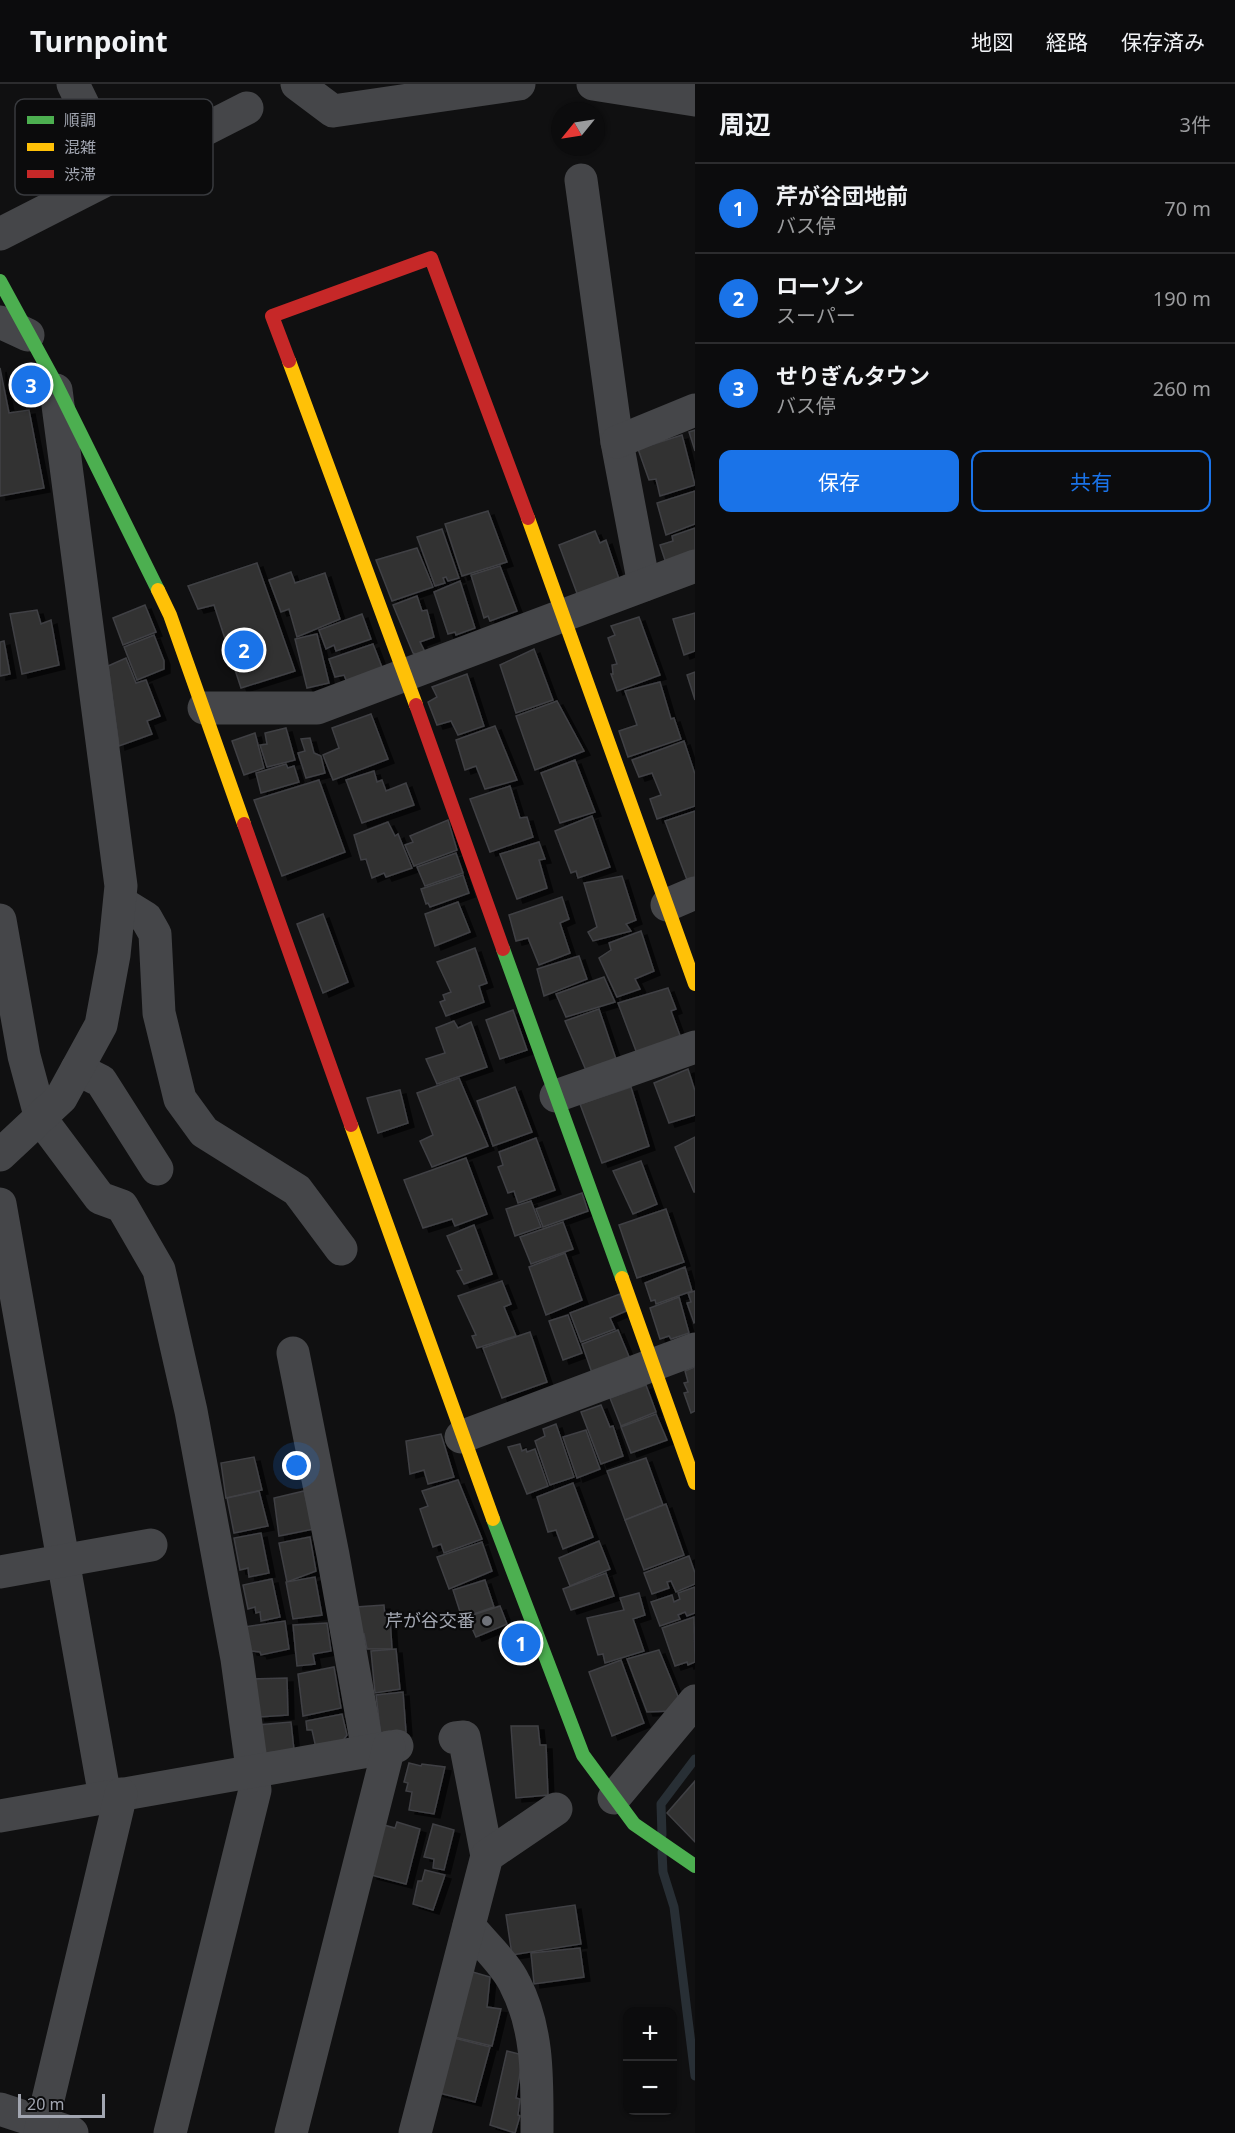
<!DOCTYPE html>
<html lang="ja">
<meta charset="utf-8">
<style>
body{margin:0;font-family:"Noto Sans","Noto Sans JP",sans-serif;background:#151516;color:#f1f3f6}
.controls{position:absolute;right:18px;bottom:18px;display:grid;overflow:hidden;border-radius:12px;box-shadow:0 2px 4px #0004}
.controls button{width:54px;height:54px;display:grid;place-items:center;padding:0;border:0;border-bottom:2px solid #2c2c2e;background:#0c0c0d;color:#f1f3f6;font:30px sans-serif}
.compass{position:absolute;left:551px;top:18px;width:54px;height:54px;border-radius:50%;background:#0c0c0d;box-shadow:0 2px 4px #0004;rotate:240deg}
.scale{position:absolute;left:18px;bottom:15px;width:87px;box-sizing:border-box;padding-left:6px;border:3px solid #a2a6b1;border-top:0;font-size:16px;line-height:21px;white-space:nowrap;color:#a2a6b1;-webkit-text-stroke:4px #0b0b0c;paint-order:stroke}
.you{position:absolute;left:297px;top:1382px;width:21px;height:21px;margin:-15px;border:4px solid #fff;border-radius:50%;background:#1a73e8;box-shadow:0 0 0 9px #1a73e833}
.badge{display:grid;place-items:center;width:39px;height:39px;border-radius:50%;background:#1a73e8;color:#fff;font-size:20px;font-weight:700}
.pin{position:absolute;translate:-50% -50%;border:3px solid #fff;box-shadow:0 2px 6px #0006}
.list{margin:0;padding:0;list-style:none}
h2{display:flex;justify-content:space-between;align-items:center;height:78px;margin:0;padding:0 24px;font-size:26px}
h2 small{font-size:20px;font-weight:400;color:#9a9b9d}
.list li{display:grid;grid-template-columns:39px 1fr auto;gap:18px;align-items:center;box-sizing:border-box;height:90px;padding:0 24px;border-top:2px solid #2c2c2e}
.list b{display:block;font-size:22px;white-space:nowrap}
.list p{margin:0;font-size:20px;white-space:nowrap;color:#9a9b9d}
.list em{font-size:20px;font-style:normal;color:#9a9b9d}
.actions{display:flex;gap:12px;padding:18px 24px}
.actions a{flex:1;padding:14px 0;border:2px solid #1a73e8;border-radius:12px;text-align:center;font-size:21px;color:#1a73e8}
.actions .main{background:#1a73e8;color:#fff}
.map{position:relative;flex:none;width:695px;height:2049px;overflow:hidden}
header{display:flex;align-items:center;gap:36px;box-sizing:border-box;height:84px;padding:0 30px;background:#0c0c0d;border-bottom:2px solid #2c2c2e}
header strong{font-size:28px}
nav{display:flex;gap:33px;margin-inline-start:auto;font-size:21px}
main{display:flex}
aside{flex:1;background:#0c0c0d}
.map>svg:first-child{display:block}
</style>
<header>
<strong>Turnpoint</strong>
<nav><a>地図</a><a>経路</a><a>保存済み</a></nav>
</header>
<main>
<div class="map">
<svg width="695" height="2049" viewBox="0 0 695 2049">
<defs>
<filter id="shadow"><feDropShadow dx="6" dy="4" stdDeviation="0" flood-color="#0009"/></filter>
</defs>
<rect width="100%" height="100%" fill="#101011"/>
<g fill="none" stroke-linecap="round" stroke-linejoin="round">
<g stroke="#282f35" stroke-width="9">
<path d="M662,1751L661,1720L695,1675"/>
<path d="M662,1768L663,1788L674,1823L695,1992"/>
</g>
</g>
<g fill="#313133" stroke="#404144" stroke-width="1.5" filter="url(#shadow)">
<path d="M0,284L9,329L29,326L44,404L0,412Z"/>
<path d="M28,291L37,307L29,312L21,296Z"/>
<path d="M695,346V367L689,348Z"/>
<path d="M682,351L695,401L660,412L656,395L649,396L638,365Z"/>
<path d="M695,407V440L666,451L657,419Z"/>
<path d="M488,427L507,478L462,492L445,440Z"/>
<path d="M695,444V473L667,482L660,461L673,457L672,452Z"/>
<path d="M442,445L459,494L448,497L446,493L443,494L445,499L435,502L417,453Z"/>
<path d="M595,447L600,459L606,456L620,498L578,512L559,461Z"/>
<path d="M417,464L433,503L392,517L376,476Z"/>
<path d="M257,479L295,587L241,604L214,521L198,525L188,502Z"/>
<path d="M500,482L517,527L490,537L488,532L484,534L471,491Z"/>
<path d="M291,488L295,499L325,489L340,535L297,553L289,525L281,528L269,496Z"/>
<path d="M460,497L475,544L456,551L455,548L448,550L434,508Z"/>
<path d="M417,512L422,527L427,526L434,553L420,558L425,568L418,572L413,569L393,521Z"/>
<path d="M145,521L156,548L123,561L113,534Z"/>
<path d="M37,526L41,540L51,536L59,581L22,590L10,530Z"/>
<path d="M695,529V567L684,571L673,535Z"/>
<path d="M362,530L371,555L336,567L334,561L326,565L319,546Z"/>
<path d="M639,533L660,591L617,607L611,590H613L612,581L617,580L608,554L615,551L611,542Z"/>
<path d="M317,550L329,599L307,604L295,555Z"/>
<path d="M154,551L164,577V585L137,596L124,563Z"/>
<path d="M4,557L10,590L0,592V558Z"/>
<path d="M373,560L383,586L347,598L344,591L335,593L329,575Z"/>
<path d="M534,565L553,616L516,629L500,581Z"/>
<path d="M126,574L136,599L146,596L160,632L147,637L152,650L119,662L108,582Z"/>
<path d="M695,588V616L687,591Z"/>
<path d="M467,590L484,642L458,651L451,637L437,641L428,618L437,613L432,603Z"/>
<path d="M660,598L671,635L674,634L681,655L628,673L619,647L637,641L625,607Z"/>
<path d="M557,617L584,667L535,686L516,632Z"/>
<path d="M371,630L388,675L333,696L323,671L339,664L332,644Z"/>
<path d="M495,642L517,696L485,705L476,682L465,686L456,656Z"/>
<path d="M286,644L295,676L267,683L260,661L267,660L265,649Z"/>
<path d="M255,649L264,684L244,691L232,657Z"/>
<path d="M310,654L314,669L321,672L325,689L306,694L298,669L305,667L301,655Z"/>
<path d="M684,657L695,690V722L657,735L650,715L661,711L652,689L639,693L632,676Z"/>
<path d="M575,676L595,728L560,739L541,689Z"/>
<path d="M286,680L288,684L294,682L299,698L261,709L256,689Z"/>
<path d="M374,687L377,698L382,696L386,707L406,699L414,721L362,739L346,696Z"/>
<path d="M319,696L345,768L282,792L254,716Z"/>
<path d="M510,702L520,734L527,733L533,753L490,768L470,715Z"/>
<path d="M695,727V793L687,796L665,737Z"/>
<path d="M592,732L610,783L578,794L576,787L571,789L555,747Z"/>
<path d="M448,736L457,766L414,782L405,761L413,758L410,752Z"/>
<path d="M388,738L395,752L398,750L412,784L386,793L384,789L372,794L366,775L361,776L354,751Z"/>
<path d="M539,758L545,775L539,776L547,804L517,815L500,770Z"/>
<path d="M456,769L463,789L425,802L417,783Z"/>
<path d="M463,791L469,809L430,823L428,819L426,820L421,805Z"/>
<path d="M622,792L636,836L626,840L631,847L593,857L588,848L597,843L584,799Z"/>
<path d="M562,813L569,835L560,839L570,869L539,881L528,854L516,857L509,831Z"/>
<path d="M458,818L470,848L435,862L425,830Z"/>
<path d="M323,830L348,898L323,909L297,840Z"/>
<path d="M641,847L654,887L635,895L640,905L617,913L599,874L611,866L609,859Z"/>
<path d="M475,864L487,899L479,902L484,918L446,932L440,918L445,916L443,911L451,908L437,878Z"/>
<path d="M579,872L587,895L544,912L537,885Z"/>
<path d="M604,893L615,918L566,933L556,910Z"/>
<path d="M668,904L676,925L671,927L682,957L639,975L618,919Z"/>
<path d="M599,925L618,981L588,991L565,937Z"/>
<path d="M513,926L527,966L500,975L486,936Z"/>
<path d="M454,937L458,944L471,938L487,983L437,1000L426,975L445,969L436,944Z"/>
<path d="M688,985L695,1007V1031L669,1039L654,999Z"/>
<path d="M459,994L488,1062L432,1083L420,1057L433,1051L417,1009Z"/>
<path d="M515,1003L532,1048L493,1062L477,1017Z"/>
<path d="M631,1003L649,1062L602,1079L580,1020Z"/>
<path d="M400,1006L408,1039L378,1049L367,1014Z"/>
<path d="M695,1053V1108H694L675,1063Z"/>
<path d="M536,1054L555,1106L518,1119L514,1107L508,1109L498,1083L503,1081L499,1068Z"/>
<path d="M466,1074L487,1130L455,1142L452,1135L423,1144L404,1096Z"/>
<path d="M641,1077L657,1120L633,1130L613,1087Z"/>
<path d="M582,1109L588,1127L543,1143L536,1125Z"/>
<path d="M531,1117L541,1143L515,1152L506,1125Z"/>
<path d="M666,1125L684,1178L637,1194L619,1141Z"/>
<path d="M563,1138L573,1165L531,1180L520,1153Z"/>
<path d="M474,1141L492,1190L464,1200L457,1187L462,1186L447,1152Z"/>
<path d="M565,1169L582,1216L546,1231L529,1183Z"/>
<path d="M685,1183L692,1207L656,1220L655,1216L651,1217L645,1199Z"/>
<path d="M502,1197L511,1220L504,1223L516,1252L477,1264L472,1252L476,1251L458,1212Z"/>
<path d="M695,1207V1238L694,1239L687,1219L691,1218L688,1209Z"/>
<path d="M620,1210L626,1227L610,1234L615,1245L581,1258L570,1229Z"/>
<path d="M679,1213L689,1249L671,1255L669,1252L660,1255L650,1224Z"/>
<path d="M568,1231L582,1269L563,1276L549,1237Z"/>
<path d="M618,1246L630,1275L592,1289L582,1260Z"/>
<path d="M530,1248L547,1298L502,1314L483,1264Z"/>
<path d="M695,1283V1327L691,1329L684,1309L688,1308L684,1299L688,1298L685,1287Z"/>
<path d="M646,1301L656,1328L621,1342L610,1314Z"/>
<path d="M601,1321L610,1343L613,1342L623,1372L601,1380L581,1328Z"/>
<path d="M656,1330L667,1356L631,1369L621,1343Z"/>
<path d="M556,1340L574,1393L550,1401L535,1357L545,1352L543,1345Z"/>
<path d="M586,1346L600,1385L577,1394L563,1353Z"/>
<path d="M441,1350L454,1393L428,1400L424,1386L410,1390L406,1357Z"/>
<path d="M520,1360L522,1367L526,1365L527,1368L535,1365L548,1402L527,1410L508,1363Z"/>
<path d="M254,1373L262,1406L226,1414L221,1379Z"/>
<path d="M646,1374L663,1421L625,1436L607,1387Z"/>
<path d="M458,1396L482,1455L444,1469L441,1460L433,1463L420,1425L428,1422L422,1407Z"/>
<path d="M573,1399L593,1453L563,1465L556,1446L548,1448L537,1413Z"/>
<path d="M259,1407L268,1442L234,1449L227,1414Z"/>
<path d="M304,1407L314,1445L279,1452L274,1414Z"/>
<path d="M666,1420L684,1471L644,1486L625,1436Z"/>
<path d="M261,1449L269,1489L249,1493L248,1484L240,1486L234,1454Z"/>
<path d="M310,1453L316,1487L287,1498L279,1459Z"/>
<path d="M599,1457L610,1485L570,1502L559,1474Z"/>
<path d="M482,1458L492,1487L449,1505L437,1473Z"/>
<path d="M689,1472L695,1489V1500L676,1508L671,1497L667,1498L669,1504L652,1510L644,1489Z"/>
<path d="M606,1489L614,1512L571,1526L563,1505Z"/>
<path d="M315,1493L322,1531L293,1535L286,1498Z"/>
<path d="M272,1495L280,1533L261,1537L260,1528L256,1529L255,1523L248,1525L243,1501Z"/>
<path d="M485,1496L494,1523L462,1534L453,1506Z"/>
<path d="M695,1503V1529L687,1532L685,1528L678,1531L680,1535L660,1542L651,1518L672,1511L674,1518L680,1515L678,1509Z"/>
<path d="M639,1509L645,1531L633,1535L644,1567L605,1579L603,1570L598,1571L587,1534L624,1526L620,1514Z"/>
<path d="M384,1521L385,1533H390L392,1565H367L364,1550L360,1551L356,1523Z"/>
<path d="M500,1522L507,1540L476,1553L467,1533Z"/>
<path d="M694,1533L695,1578L688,1581L687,1578L675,1582L662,1544Z"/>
<path d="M285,1537L289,1565L261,1571L260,1568L251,1567L243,1543Z"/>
<path d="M327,1539L331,1567L313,1570L315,1580L297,1582L293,1541Z"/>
<path d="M396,1565L400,1605L375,1609L371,1567Z"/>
<path d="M659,1566L679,1615L671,1627L647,1628L627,1575Z"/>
<path d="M621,1576L644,1639L612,1652L589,1588Z"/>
<path d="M334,1583L341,1624L303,1632L298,1590Z"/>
<path d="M287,1594L288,1631L259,1633L251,1595Z"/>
<path d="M403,1608L406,1648L381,1653L376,1611Z"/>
<path d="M342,1630L347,1651L342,1658L316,1664L312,1646H307L306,1637Z"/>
<path d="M291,1638L294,1666L265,1669L257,1641Z"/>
<path d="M511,1642H538L540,1661H546L548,1711L516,1714Z"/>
<path d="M409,1679L421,1682L422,1680L445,1683L434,1730L409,1726L412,1708L406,1707L408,1699L404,1698Z"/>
<path d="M695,1697V1758L667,1729Z"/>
<path d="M397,1738L420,1745L406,1800L371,1791L384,1741L395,1744Z"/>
<path d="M433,1740L454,1746L444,1786L433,1784L434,1775L424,1773Z"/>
<path d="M425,1786L445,1791L433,1826L413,1820L418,1797H422Z"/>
<path d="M575,1821L581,1860L512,1871L506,1831Z"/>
<path d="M580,1864L584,1893L534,1900L531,1869Z"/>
<path d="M466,1886L490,1893L487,1923L501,1925L492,1962L450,1952Z"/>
<path d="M450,1953L490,1963L475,2018L435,2008Z"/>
<path d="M507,1967L523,1971L516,2014L520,2015L518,2031L520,2032L515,2049L490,2041Z"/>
</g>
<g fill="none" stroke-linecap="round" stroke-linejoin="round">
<g stroke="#454649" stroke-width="33">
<path d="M73,0L117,90"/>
<path d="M297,0L333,27L519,0"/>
<path d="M593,0L695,16"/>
<path d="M581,96L617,358L644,501"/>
<path d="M0,150L247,24"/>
<path d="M0,238L28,251"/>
<path d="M617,358L695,326"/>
<path d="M204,624H317L695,482"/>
<path d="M120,818L146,834L155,850L159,929L180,1015L204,1048L297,1106L341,1165"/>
<path d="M667,821L695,809"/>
<path d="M0,836L24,972L41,1035L100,1114L122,1122L159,1186L191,1327L237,1575L255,1706L170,2049"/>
<path d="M77,985L101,997L157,1085"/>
<path d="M556,1012L695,963"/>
<path d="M0,1071L61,1014L101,941L114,871L121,802L56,306"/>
<path d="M0,1120L105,1713"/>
<path d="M293,1269L333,1471L368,1667"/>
<path d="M461,1353L695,1265"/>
<path d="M0,1488L151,1461"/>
<path d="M455,1654L464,1653L487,1772"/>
<path d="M614,1714L695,1617"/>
<path d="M0,1732L397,1662"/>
<path d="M469,1842C483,1860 505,1879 515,1900C539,1946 537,1998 537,2049"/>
<path d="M0,2025L72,2049"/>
<path d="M40,2049L121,1710"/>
<path d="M291,2049L389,1663"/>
<path d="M415,2049L487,1772L556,1725"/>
</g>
<g stroke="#4caf50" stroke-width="14">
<path d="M0,197L55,298L158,506"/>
<path d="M503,865L622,1194"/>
<path d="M493,1435L583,1671L634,1740L695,1782"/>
</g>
<g stroke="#ffc107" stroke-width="14">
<path d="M289,277L416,621"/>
<path d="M528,434L695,900"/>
<path d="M158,506L170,531L244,740"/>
<path d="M351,1041L493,1435"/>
<path d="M622,1194L695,1399"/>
</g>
<g stroke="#c62828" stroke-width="14">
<path d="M289,277L272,232L431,174L528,434"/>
<path d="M416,621L503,865"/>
<path d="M244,740L351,1041"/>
</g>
</g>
<circle fill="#6f7279" stroke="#0b0b0c" stroke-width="2" cx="487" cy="1537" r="6"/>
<g text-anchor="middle" stroke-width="4.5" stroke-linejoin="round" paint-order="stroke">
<g font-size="18" fill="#a2a6b1" stroke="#0b0b0c" text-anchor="end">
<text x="475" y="1543">芹が谷交番</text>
</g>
</g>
<rect x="15" y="15" width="198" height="96" rx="9" fill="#0b0b0c" stroke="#383a3e" stroke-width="1.5"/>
<rect x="27" y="32" width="27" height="8" fill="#4caf50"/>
<rect x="27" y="59" width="27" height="8" fill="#ffc107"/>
<rect x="27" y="86" width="27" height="8" fill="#c62828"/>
<g font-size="16" fill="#a2a6b1">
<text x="64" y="42">順調</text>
<text x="64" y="69">混雑</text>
<text x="64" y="96">渋滞</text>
</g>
</svg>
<div class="controls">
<button>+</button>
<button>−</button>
</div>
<svg class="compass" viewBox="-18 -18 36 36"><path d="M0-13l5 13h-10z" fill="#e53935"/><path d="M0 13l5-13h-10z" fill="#9a9b9d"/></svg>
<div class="scale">20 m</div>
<div class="you"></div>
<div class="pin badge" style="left:521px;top:1559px">1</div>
<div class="pin badge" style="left:244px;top:566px">2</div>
<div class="pin badge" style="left:31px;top:301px">3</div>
</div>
<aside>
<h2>周辺<small>3件</small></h2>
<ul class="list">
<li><span class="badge">1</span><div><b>芹が谷団地前</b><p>バス停</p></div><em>70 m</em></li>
<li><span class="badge">2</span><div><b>ローソン</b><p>スーパー</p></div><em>190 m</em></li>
<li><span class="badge">3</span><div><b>せりぎんタウン</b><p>バス停</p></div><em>260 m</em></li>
</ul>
<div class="actions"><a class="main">保存</a><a>共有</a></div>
</aside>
</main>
